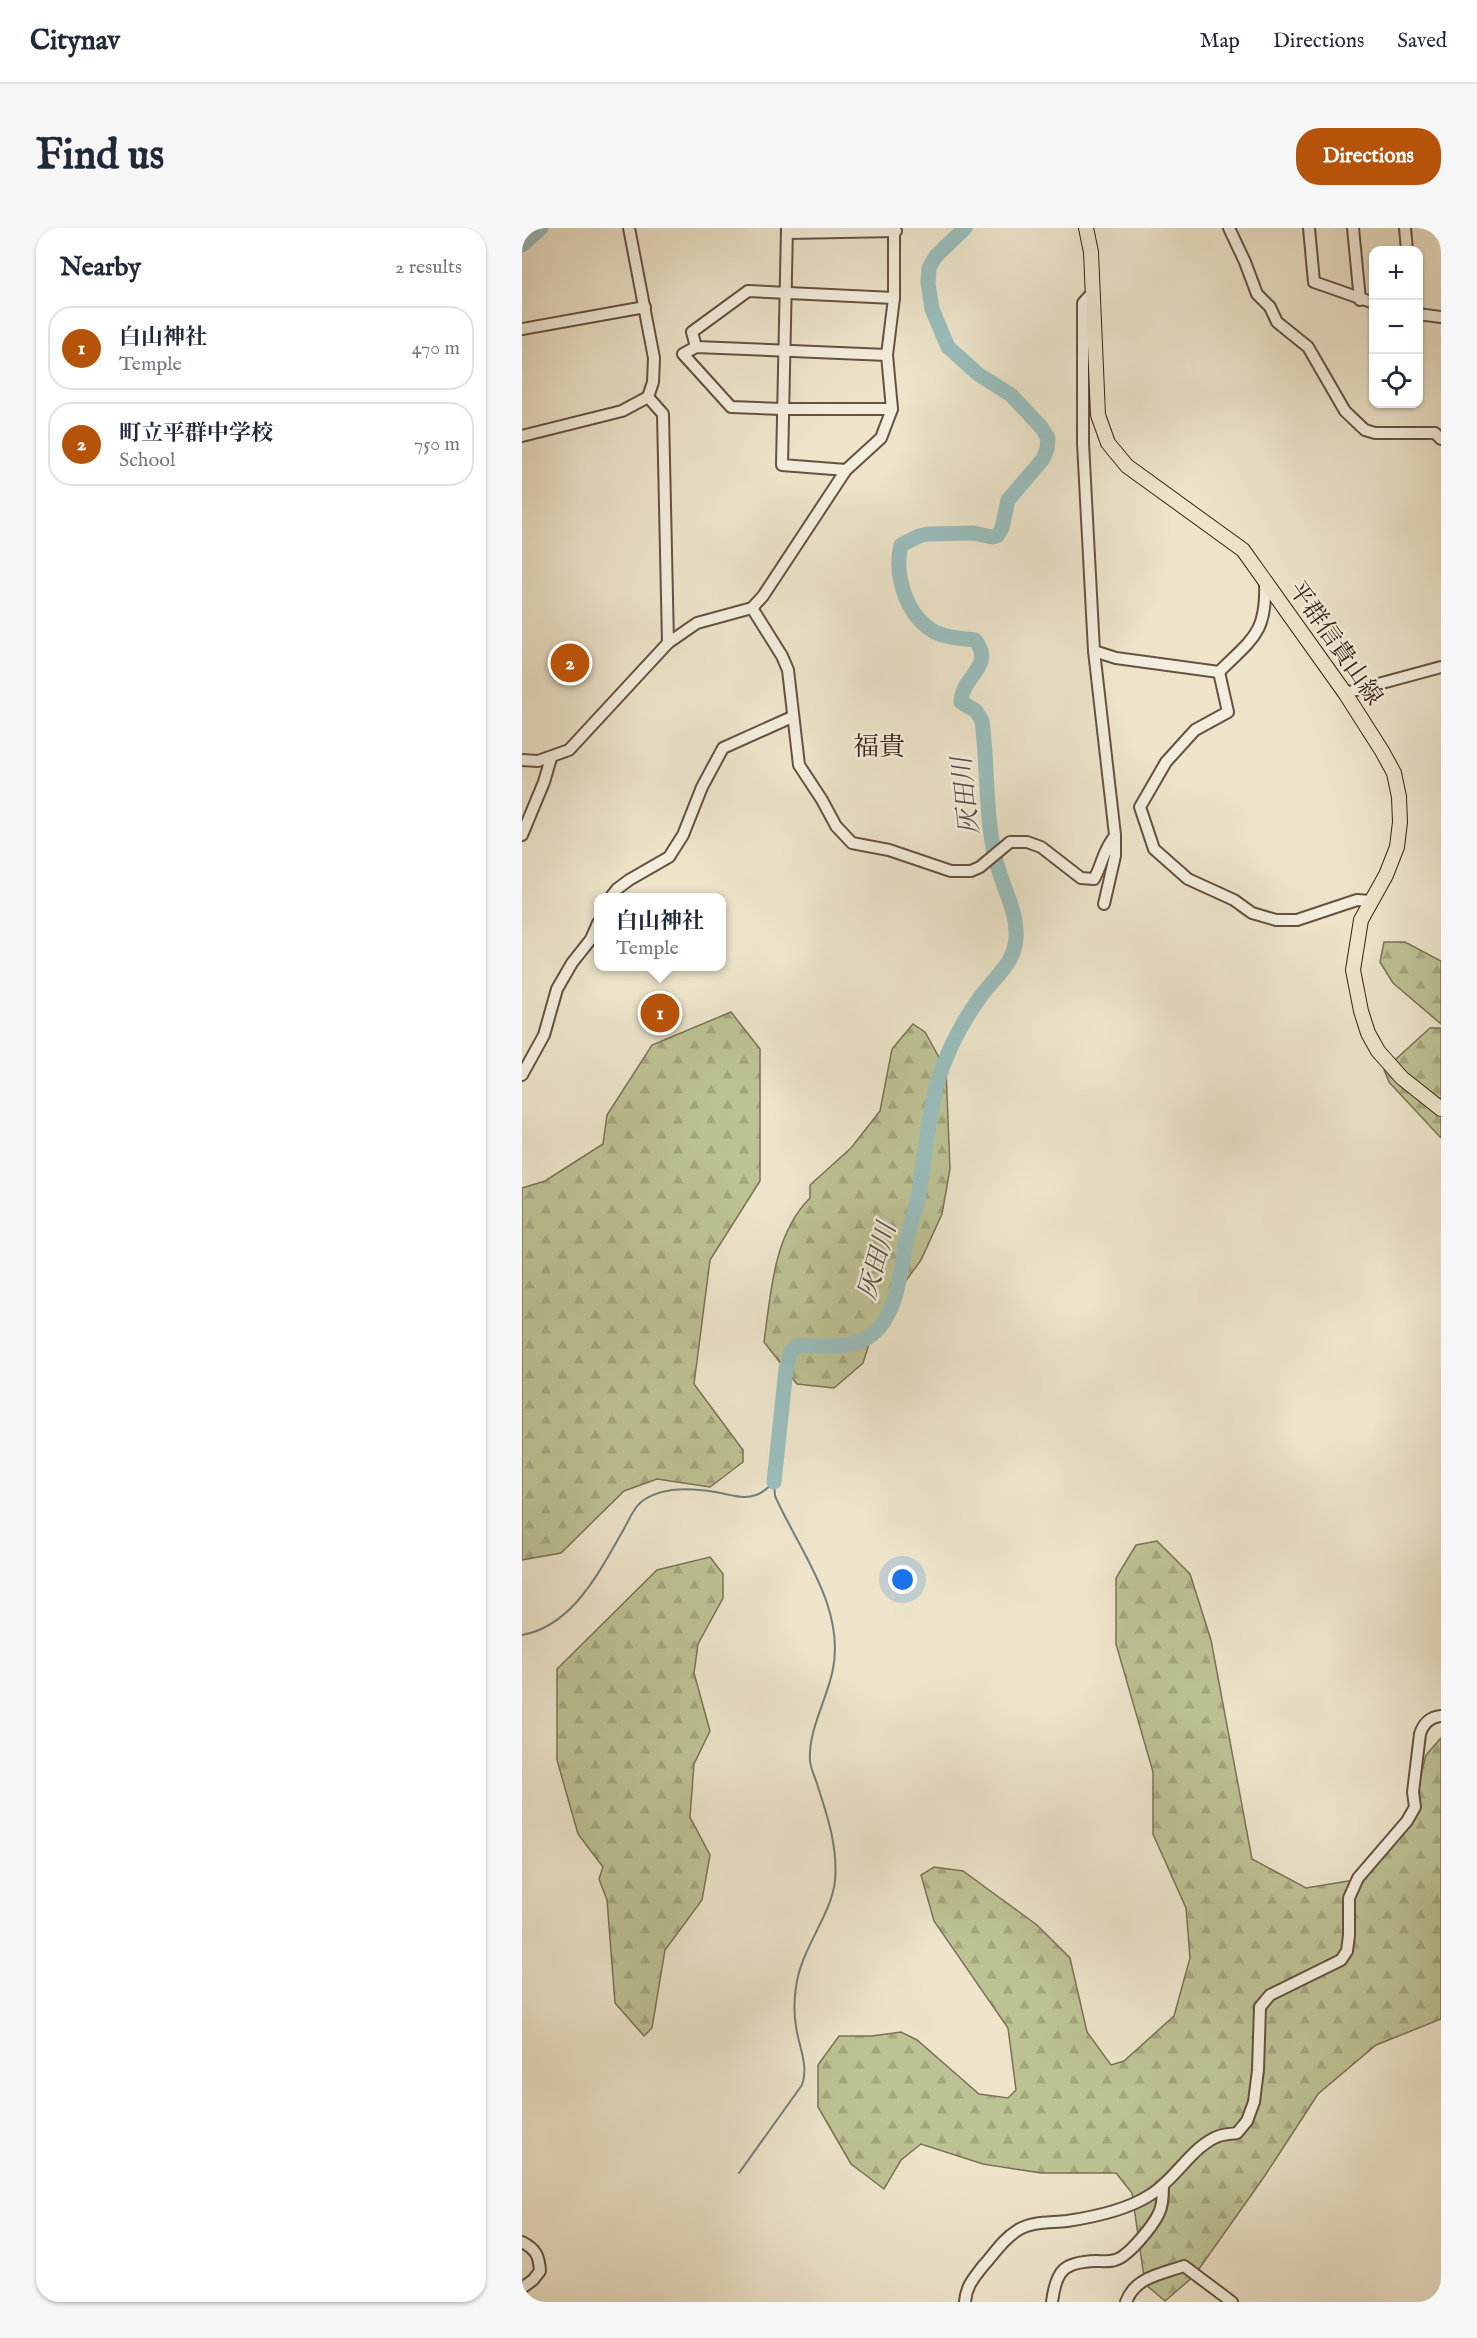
<!DOCTYPE html>
<meta charset="utf-8">
<style>
body{margin:0;font-family:"IM FELL English","Noto Serif JP",serif;background:#f6f6f7;color:#1f2937}
.controls{position:absolute;right:18px;top:18px;display:grid;overflow:hidden;border-radius:12px;box-shadow:0 2px 4px #0004}
.controls button{width:54px;height:54px;display:grid;place-items:center;padding:0;border:0;border-bottom:2px solid #e0e1e3;background:#fff;color:#1f2937;font:30px sans-serif}
.you{position:absolute;left:381px;top:1352px;width:21px;height:21px;margin:-15px;border:4px solid #fff;border-radius:50%;background:#1a73e8;box-shadow:0 0 0 9px #1a73e833}
.badge{display:grid;place-items:center;width:39px;height:39px;border-radius:50%;background:#b45309;color:#fff;font-size:20px;font-weight:700}
.pin{position:absolute;translate:-50% -50%;border:3px solid #fff;box-shadow:0 2px 6px #0006}
.popup{position:absolute;left:72px;top:665px;width:132px;height:78px;box-sizing:border-box;display:grid;place-content:center;border-radius:12px;background:#fff;filter:drop-shadow(0 2px 4px #0005);font-size:20px;white-space:nowrap;color:#747a83}
.popup b{font-size:22px;color:#1f2937}
.popup::after{content:'';position:absolute;left:50%;top:100%;margin-left:-12px;border:12px solid transparent;border-top-color:#fff}
.list{margin:0;padding:0;list-style:none}
h2{display:flex;justify-content:space-between;align-items:center;height:78px;margin:0;padding:0 24px;font-size:26px}
h2 small{font-size:20px;font-weight:400;color:#747a83}
.list li{display:grid;grid-template-columns:39px 1fr auto;gap:18px;align-items:center;box-sizing:border-box;height:84px;margin:0 12px 12px;padding:0 12px;border:2px solid #e0e1e3;border-radius:24px}
.list b{display:block;font-size:22px;white-space:nowrap}
.list p{margin:0;font-size:20px;white-space:nowrap;color:#747a83}
.list em{font-size:20px;font-style:normal;color:#747a83}
.icon{flex:none;width:33px;height:33px;fill:none;stroke:currentColor;stroke-width:2;stroke-linecap:round;stroke-linejoin:round}
.map{position:relative;flex:none;width:919px;height:2074px;overflow:hidden;border-radius:24px}
header{display:flex;align-items:center;gap:36px;box-sizing:border-box;height:84px;padding:0 30px;background:#fff;border-bottom:2px solid #e0e1e3}
header strong{font-size:28px}
nav{display:flex;gap:33px;margin-inline-start:auto;font-size:21px}
.intro{display:flex;align-items:center;justify-content:space-between;box-sizing:border-box;height:144px;padding:0 36px}
h1{margin:0;font-size:42px}
.button{padding:15px 27px;border-radius:24px;background:#b45309;color:#fff;font-size:21px;font-weight:700}
main{display:flex;gap:36px;padding:0 36px}
aside{flex:1;background:#fff;border-radius:24px;box-shadow:0 2px 4px #0004}
.map>svg:first-child{display:block}
</style>
<header>
<strong>Citynav</strong>
<nav><a>Map</a><a>Directions</a><a>Saved</a></nav>
</header>
<div class="intro"><h1>Find us</h1><a class="button">Directions</a></div>
<main>
<aside>
<h2>Nearby<small>2 results</small></h2>
<ul class="list">
<li><span class="badge">1</span><div><b>白山神社</b><p>Temple</p></div><em>470 m</em></li>
<li><span class="badge">2</span><div><b>町立平群中学校</b><p>School</p></div><em>750 m</em></li>
</ul>
</aside>
<div class="map">
<svg width="919" height="2074" viewBox="0 0 919 2074">
<defs>
<pattern id="forest-firs" width="22" height="20" patternUnits="userSpaceOnUse" patternTransform="scale(1.5)"><rect width="22" height="20" fill="#bdc294"/><path d="M5 1l3.5 6h-7zM16 11l3.5 6h-7z" fill="#a3a67f"/></pattern>
</defs>
<rect width="100%" height="100%" fill="#ede4ca"/>
<filter id="stains"><feTurbulence type="fractalNoise" baseFrequency=".00333" numOctaves="4"/><feColorMatrix values="0 0 0 0 .2 0 0 0 0 .09 0 0 0 0 .02 0 0 0 .5 -.17"/></filter>
<radialGradient id="worn" r=".72"><stop offset=".6" stop-color="#630" stop-opacity="0"/><stop offset="1" stop-color="#630" stop-opacity=".3"/></radialGradient>
<g fill="url(#forest-firs)" stroke="#7b7254" stroke-width="1.5">
<path d="M862,714H883L919,733V796L871,755L858,734Z"/>
<path d="M209,784L238,821V953L188,1032L172,1156L221,1222V1234L188,1259L135,1251L102,1263L39,1325L0,1332V960L23,953L81,916L85,887L130,817Z"/>
<path d="M391,796L403,804L424,842L428,941L420,986L399,1032L354,1094L341,1135L312,1160L275,1156L242,1114C249,1065 251,1007 288,970V957L329,920L358,883L370,821Z"/>
<path d="M908,800H919V910L867,854L862,842Z"/>
<path d="M635,1313L668,1346L689,1412L730,1631L784,1660L838,1651L887,1594L904,1527L919,1510V1791L854,1817L796,1866L742,1949L672,2048L643,2073L623,2056L610,1965L594,1945H519L461,1936L399,1916L379,1932L362,1961L329,1936L296,1879V1837L317,1808H350L379,1804L395,1812L457,1866L486,1870L494,1862L486,1800L412,1693L399,1647L412,1639L441,1643L515,1697L548,1730L565,1804L589,1837L602,1833L652,1788L668,1730L664,1680L631,1606V1544L594,1416V1350L614,1317Z"/>
<path d="M188,1329L201,1346V1370L176,1416L172,1445L188,1503L172,1536L168,1589L188,1627L180,1672L143,1722L130,1800L122,1808L93,1775L85,1672L77,1651L81,1639L56,1606L35,1532V1441L135,1342Z"/>
</g>
<g fill="none" stroke-linecap="round" stroke-linejoin="round">
<g stroke="#737f79" stroke-width="2">
<path d="M0,1407C50,1398 76,1346 99,1306C105,1297 110,1282 118,1275C138,1258 169,1260 193,1264C206,1266 220,1272 234,1267C241,1265 247,1259 252,1254"/>
<path d="M217,1945L280,1857C287,1838 277,1819 274,1799C272,1786 272,1772 274,1759C279,1720 309,1688 313,1653C316,1621 306,1589 296,1559C294,1551 289,1542 288,1533C286,1502 305,1472 311,1441C323,1378 277,1322 253,1268L252,1254"/>
</g>
<g stroke="#9abebd" stroke-width="15">
<path d="M0,17L19,0"/>
<path d="M252,1254L264,1141L269,1123L276,1117C304,1118 337,1123 357,1100C376,1078 379,1041 384,1014C387,999 393,985 396,970C403,931 405,892 416,853C425,823 440,794 459,768C475,746 496,733 494,703C493,677 478,654 473,629C463,584 466,538 460,493L454,483L439,474C439,449 474,438 453,412C439,410 420,410 408,401C383,384 372,345 379,317L397,308L406,306L451,305L470,309L475,308L480,300L486,272L521,231L525,221L526,210L519,199L489,167L456,146L426,119L410,81L406,55L407,40L414,28L443,0"/>
</g>
<g stroke="#665242" stroke-width="14">
<g id="minor">
<path d="M265,0L260,237L324,242"/>
<path d="M707,0L723,34L735,66L748,79L755,94L786,119L823,183L843,202L853,205H913L919,211"/>
<path d="M787,0L792,54L852,75"/>
<path d="M831,0L838,72"/>
<path d="M883,0L885,22"/>
<path d="M266,5L374,3"/>
<path d="M570,65L561,75V215L572,423L593,607V628L582,676"/>
<path d="M896,86L919,89"/>
<path d="M0,101L123,79"/>
<path d="M174,119L170,104L226,63L372,70"/>
<path d="M365,127L174,119L161,126L209,179L260,181H370"/>
<path d="M126,169L141,186L146,415"/>
<path d="M0,208L100,183L126,169L131,154L132,130L107,0"/>
<path d="M230,380L260,428L266,442L277,537L300,572L314,598L330,615L367,622L429,643H449L458,639L488,614H505L519,619L559,650L572,651C581,635 580,624 593,608"/>
<path d="M572,423L594,430L697,444"/>
<path d="M697,444L706,484L673,502L644,534L618,579L632,621L666,651L712,672L730,685L754,692H775L835,672L849,673"/>
<path d="M697,444C731,410 745,405 743,354"/>
<path d="M823,465L919,439"/>
<path d="M0,532L16,533L47,522L146,415L175,395L230,380L241,368L324,242L359,210L370,181L365,127L372,70V0"/>
<path d="M0,607L22,554L29,530"/>
<path d="M88,670L95,661L107,652L147,629L161,607L180,559L201,520L270,489"/>
<path d="M0,847L22,807L35,761L50,735L69,711L76,695"/>
<path d="M0,2014C14,2021 17,2028 18,2043L11,2052L0,2060"/>
<path d="M443,2074C444,2058 452,2050 461,2038C472,2026 481,2011 496,2002C510,1993 529,1995 545,1993C572,1989 605,1982 628,1967C653,1952 671,1917 697,1908C703,1906 710,1906 715,1905L725,1893L732,1874L736,1842L738,1779L748,1767L819,1732L825,1723L827,1707V1670L836,1650L885,1593L893,1579L891,1564L898,1506C901,1496 908,1489 919,1488"/>
<path d="M530,2074C534,2042 542,2034 574,2033C580,2033 587,2034 593,2032C606,2029 631,1998 637,1985C641,1977 641,1967 641,1958"/>
<path d="M604,2074C613,2049 639,2046 662,2038L710,2074"/>
</g>
</g>
<g stroke="#392114" stroke-width="16">
<path id="major" d="M564,0L569,24L576,187L586,215L605,238L721,322L823,465L860,523L872,545L877,569L878,594L875,619L864,647L839,692L831,742L839,783L846,805L856,823L880,850L919,881"/>
</g>
<use href="#minor" stroke="#f3eddd" stroke-width="10"/>
<use href="#major" stroke="#ede4ca" stroke-width="14"/>
</g>
<g text-anchor="middle" stroke-width="5" stroke-linejoin="round" paint-order="stroke">
<g font-size="24" fill="#392114" stroke="#f3eddd">
<text transform="translate(814 415) rotate(55)" y="8">平群信貴山線</text>
</g>
<g font-size="26" fill="#392114" stroke="#f3eddd">
<text x="357" y="527">福貴</text>
</g>
<g font-size="26" font-style="italic" fill="#565047" stroke="#f3eddd">
<text transform="translate(443 568) rotate(-96)" y="9">灰田川</text>
<text transform="translate(354 1033) rotate(-74)" y="9">灰田川</text>
</g>
</g>
<rect width="100%" height="100%" filter="url(#stains)"/>
<rect width="100%" height="100%" fill="url(#worn)"/>
</svg>
<div class="controls">
<button>+</button>
<button>−</button>
<button><svg class="icon" aria-label="locate" viewBox="0 0 24 24"><circle cx="12" cy="12" r="6"/><path d="M12 2v4M12 18v4M2 12h4M18 12h4"/></svg></button>
</div>
<div class="you"></div>
<div class="pin badge" style="left:138px;top:785px">1</div>
<div class="popup"><b>白山神社</b>Temple</div>
<div class="pin badge" style="left:48px;top:435px">2</div>
</div>
</main>
